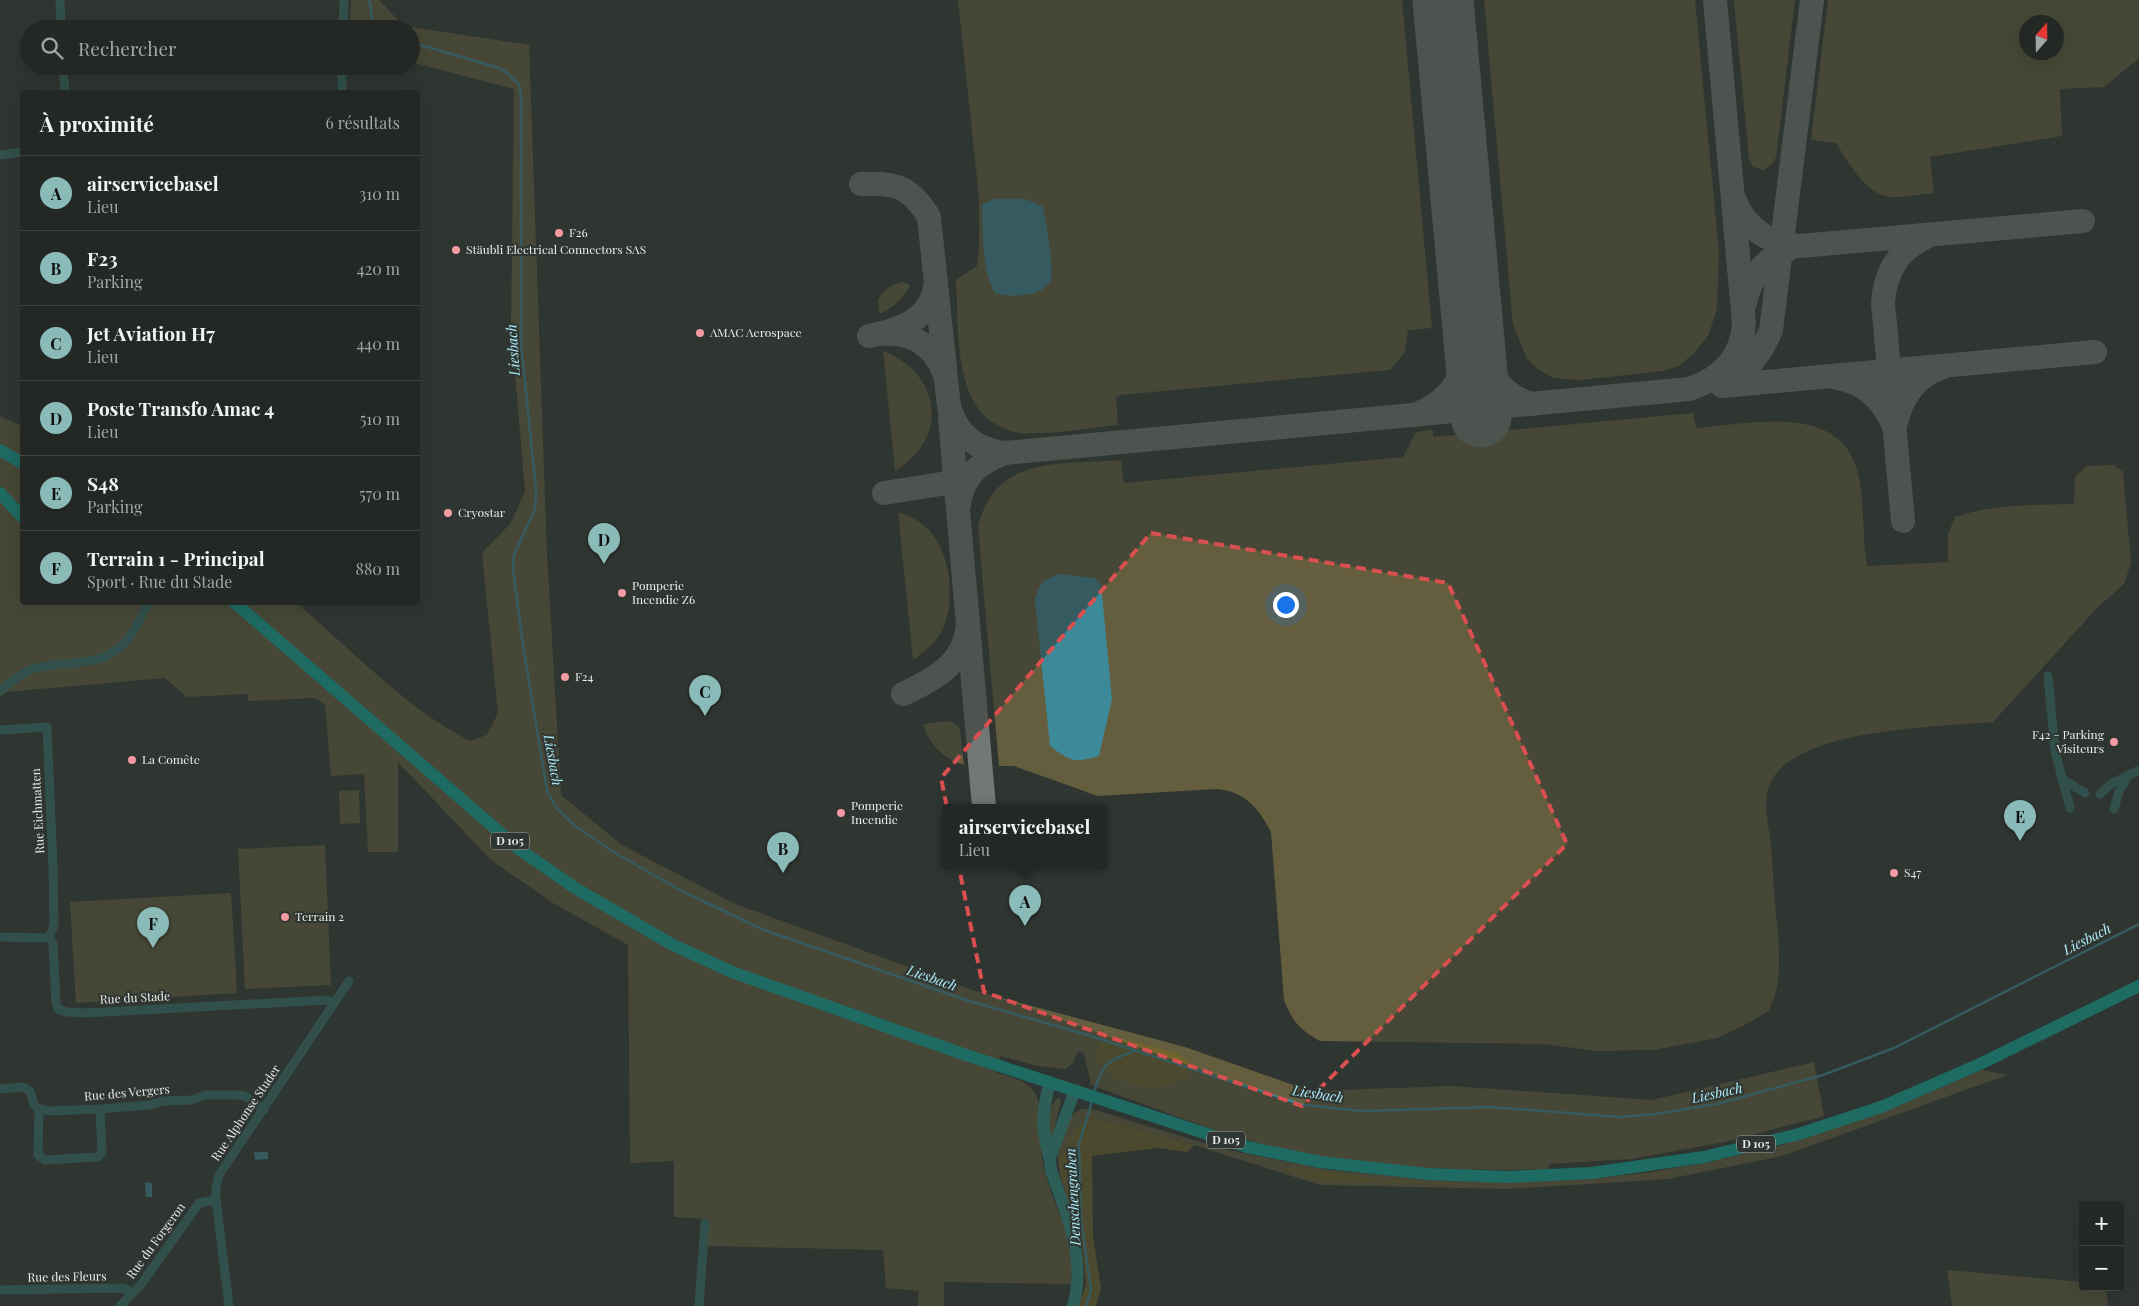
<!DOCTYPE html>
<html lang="fr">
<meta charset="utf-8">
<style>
body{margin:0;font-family:"Playfair Display",serif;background:#2f3432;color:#f1f3f6}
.controls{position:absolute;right:15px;bottom:15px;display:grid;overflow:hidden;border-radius:5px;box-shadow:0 5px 20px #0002}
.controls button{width:45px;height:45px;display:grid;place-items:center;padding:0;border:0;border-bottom:1px solid #404442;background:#232825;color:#f1f3f6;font:25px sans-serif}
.compass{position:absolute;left:2019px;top:15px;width:45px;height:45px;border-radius:50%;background:#232825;box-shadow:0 5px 20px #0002;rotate:20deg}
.you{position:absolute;left:1285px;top:604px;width:18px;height:18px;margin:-12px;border:4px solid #fff;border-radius:50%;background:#1a73e8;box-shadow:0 0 0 8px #1a73e833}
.badge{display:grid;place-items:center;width:32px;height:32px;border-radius:50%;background:#8bbbb9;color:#111;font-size:16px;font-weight:700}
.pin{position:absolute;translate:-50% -41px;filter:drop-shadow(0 1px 2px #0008)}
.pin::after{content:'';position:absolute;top:26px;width:18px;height:15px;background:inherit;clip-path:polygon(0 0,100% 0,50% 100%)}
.popup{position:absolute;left:942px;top:804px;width:165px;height:65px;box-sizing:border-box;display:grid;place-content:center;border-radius:5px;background:#232825;filter:drop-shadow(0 1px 4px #0005);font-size:16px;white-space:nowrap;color:#a3a6a7}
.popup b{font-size:19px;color:#f1f3f6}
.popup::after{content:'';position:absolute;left:50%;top:100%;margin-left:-10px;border:10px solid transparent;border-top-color:#232825}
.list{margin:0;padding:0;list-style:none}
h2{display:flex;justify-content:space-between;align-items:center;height:65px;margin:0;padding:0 20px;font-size:21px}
h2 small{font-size:16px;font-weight:400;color:#a3a6a7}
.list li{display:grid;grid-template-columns:32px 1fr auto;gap:15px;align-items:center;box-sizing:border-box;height:75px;padding:0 20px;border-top:1px solid #404442}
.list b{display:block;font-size:19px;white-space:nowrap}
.list p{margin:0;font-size:16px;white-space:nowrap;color:#a3a6a7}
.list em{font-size:16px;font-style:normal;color:#a3a6a7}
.icon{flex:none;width:28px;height:28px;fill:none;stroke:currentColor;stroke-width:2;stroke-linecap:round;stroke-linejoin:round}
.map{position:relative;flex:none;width:2139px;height:1306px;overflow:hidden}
.search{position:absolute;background:#232825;box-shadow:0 5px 20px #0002;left:20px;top:20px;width:400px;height:55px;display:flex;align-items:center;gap:12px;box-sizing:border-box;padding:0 18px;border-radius:28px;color:#a3a6a7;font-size:19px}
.panel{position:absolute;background:#232825;box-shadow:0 5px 20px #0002;left:20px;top:90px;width:400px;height:515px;border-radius:5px}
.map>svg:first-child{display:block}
</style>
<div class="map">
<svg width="2139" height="1306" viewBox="0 0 2139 1306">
<rect width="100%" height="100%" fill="#2f3531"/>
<g fill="#645e3e" fill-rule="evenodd">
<path d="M351,0H379L404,26L529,45L547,554L561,795L622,845L735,904L972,990L1185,1047L1311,1091L1452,1086L1652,1100L1814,1062L1824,1116L1725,1142L1631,1159L1549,1164L1548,1169C1467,1171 1383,1169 1303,1154C1230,1139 1161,1110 1091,1085L1084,1053L1078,1051L1073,1063L1065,1069L1038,1066L1001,1056L995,1072C1009,1077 1027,1080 1035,1093C1044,1111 1040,1137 1042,1157C1049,1204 1077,1233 1071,1284L944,1282V1306H918L919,1291L886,1288L883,1250L708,1246V1219L674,1217V1161L630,1163L628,945L553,903L491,860L398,762V852H368L364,774L331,776L325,705L315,698L248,701V694L187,697L165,678L6,692L0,697V416L22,426V602L297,603C349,648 408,710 470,741L487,735L498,713L482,553L510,524L525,492L511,326L514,89L411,62V29H349Z"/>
<path d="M958,0H1402L1432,328L1408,330L1405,352L1390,370L1120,395L1116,397L1118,425C1086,428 1052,435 1020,433C1014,433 1007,429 1002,427C952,407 959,325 956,280L977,266L979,247V198Z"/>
<path d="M1484,0H1695L1719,253L1717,309L1708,336L1694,353L1679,366L1663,371L1580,380L1553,378L1538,369L1527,359L1513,325Z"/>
<path d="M1734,0H1795L1776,157L1773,163L1764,170L1753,167L1749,159Z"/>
<path d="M1828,0H2139V58L2104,87L2060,89L2062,136L1930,157L1934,193C1920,194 1904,198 1890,197C1864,193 1849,163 1836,143L1811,140ZM2026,22H2056V52H2026Z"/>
<path d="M903,282L910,285C904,299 892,308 879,314L878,299C885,289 891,284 903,282Z"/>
<path d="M883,351C942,374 949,438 895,471Z"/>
<path d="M1693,413L1696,428C1749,424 1842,401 1858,474C1865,504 1862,536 1867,566L1948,562V534L1955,517C1994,504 2034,505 2074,504L2075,477L2086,466L2113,465L2123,472L2131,563L2124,584L2098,607L1993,722C1939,727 1790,728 1769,786C1763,804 1768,821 1770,839C1773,860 1773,881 1775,903C1777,929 1782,959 1777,986C1776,994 1772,1003 1769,1011L1743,1026L1717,1038L1654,1050L1596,1051L1544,1044L1320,1041C1299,1029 1293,1022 1284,1000L1271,832C1258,807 1244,791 1216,789L1098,796L1014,766H999L978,527C995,454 1061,465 1121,460L1124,483L1403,457L1416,432L1432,430L1434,437Z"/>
<path d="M898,512C912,517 924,523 933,535C952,559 956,608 940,634C933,645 923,653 913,660Z"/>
<path d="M949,721L958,726L960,731L964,765C942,758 930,745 923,724Z"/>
<path d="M359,790L360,823L340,824L339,791Z"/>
<path d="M325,845L331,985L245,989L238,849Z"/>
<path d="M231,893L237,993L76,1003L70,902Z"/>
<path d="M1982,1070L2007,1075L1782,1156L1668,1179L1507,1189L1320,1185L1194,1145L1094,1118L1078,1125L1058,1158C1058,1144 1064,1116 1080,1110C1083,1108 1089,1109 1092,1109L1223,1149L1329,1170L1437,1180L1593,1178L1645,1173L1704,1163L1779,1146L1890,1109Z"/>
<path d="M1059,1098L1061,1101L1051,1143C1047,1131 1045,1105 1059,1098Z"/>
<path d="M1947,1270L2083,1282V1287H2106L2108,1306H1952Z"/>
</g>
<g fill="#70652c">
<path d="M1115,1037L1174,1052L1189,1061L1185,1079L1152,1090L1114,1078L1094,1059L1098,1044Z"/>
<path d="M1094,1118L1194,1145L1187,1152L1158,1148L1092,1156L1093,1237L1101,1288L1096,1306H1079L1086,1284L1082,1247L1060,1175L1058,1158L1078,1125Z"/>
<path d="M1293,1167L1376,1179L1499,1186L1319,1181L1286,1171L1285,1168Z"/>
</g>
<g fill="#3c8a99">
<path d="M995,199H1025L1042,206C1046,218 1054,267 1051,279C1045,297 1010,298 995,293C981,269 983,232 982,204Z"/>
<path d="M1059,574L1095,578L1101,584L1112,699L1099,756C1074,763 1071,762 1050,746L1035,600C1039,584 1044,579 1059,574Z"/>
<path d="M254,1152H268V1159L255,1160Z"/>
<path d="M145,1182L152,1183V1197H146Z"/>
</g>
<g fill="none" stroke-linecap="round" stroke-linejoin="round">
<g stroke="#3c8a99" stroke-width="2.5">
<path d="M369,0L373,22L380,29"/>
<path d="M411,42L502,69L519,84L521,95V343L536,490L535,509L514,555L513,569L522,638L547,791L557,809L574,825L615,853L682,891L764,930L969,1001L1091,1036L1287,1100L1303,1105L1362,1111L1491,1107L1620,1117L1656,1114L1717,1104L1823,1075L1894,1048L2139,924"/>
<path d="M1094,1093C1102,1064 1107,1060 1135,1051"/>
<path d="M1086,1306L1091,1290L1081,1220L1079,1144L1092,1101"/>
</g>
<g stroke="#727874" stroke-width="24">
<path d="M861,184C895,182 911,187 929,217L949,407C958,435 976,450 1005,453L1689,389C1721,379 1742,357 1744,323L1715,0"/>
<path d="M1735,201C1746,229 1770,244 1800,246L2083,221"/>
<path d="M1745,303C1751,276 1764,259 1789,249"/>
<path d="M1474,329C1478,360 1501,398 1533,404"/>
<path d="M885,334C912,332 935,347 944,373"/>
<path d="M869,336C900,330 931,320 936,283"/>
<path d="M1837,378C1863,382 1881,398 1892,422"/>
<path d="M1720,384C1746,375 1761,354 1771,330L1812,0"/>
<path d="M1722,386L2095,352"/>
<path d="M1419,413C1460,397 1472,358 1472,317"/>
<path d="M950,417L957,501"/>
<path d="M1896,422C1902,397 1916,376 1941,368"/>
<path d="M884,493L947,483L970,473"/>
<path d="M1903,521L1883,303C1885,271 1899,249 1928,236"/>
<path d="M903,694C931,681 964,664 967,629"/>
<path d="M984,807L958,510C962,478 975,464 1005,453"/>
</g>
<path stroke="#727874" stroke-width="61" d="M1443,0L1481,417"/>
<g stroke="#37716a" stroke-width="9">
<path d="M60,0L61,29"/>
<path d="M343,29L344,0"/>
<path d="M63,66L65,92"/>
<path d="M342,92V66"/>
<path d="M0,155L22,152"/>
<path d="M2048,676L2055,751L2070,808"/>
<path d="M0,691C10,683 20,673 32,669C62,659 93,670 120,647C134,636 140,617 149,602"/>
<path d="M0,730L47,727L53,867L54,925L49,938"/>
<path d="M2064,780L2085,793"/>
<path d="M2100,794L2111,784L2139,770"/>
<path d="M2114,809L2119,791L2127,778"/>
<path d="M0,937L49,938L53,943L56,1003L58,1009L66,1012L87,1013L327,1000L334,1003"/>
<path d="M0,1089L23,1087L30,1091L34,1105L39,1109L49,1111L100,1109L150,1105L163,1101L191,1100L206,1095H237L245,1096L264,1110"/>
<path d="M39,1109L38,1155L45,1160L98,1157L102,1152L100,1109"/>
<path d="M0,1290L124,1288L133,1293"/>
<path d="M120,1306L142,1283L199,1203L216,1200"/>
<path d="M229,1306L216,1200V1188L219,1175L349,981"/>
<path d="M699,1306L705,1223"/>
</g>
<g stroke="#2a9388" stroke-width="12">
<path d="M1050,1082C1045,1100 1041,1119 1045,1138C1047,1149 1050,1158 1051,1170C1066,1215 1087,1258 1073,1306"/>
<path d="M1050,1158L1075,1090"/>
</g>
<g stroke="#07ad9f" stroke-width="12">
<path d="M0,450L22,463"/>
<path d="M0,493L22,517"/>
<path d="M234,602L519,849L575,888L673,945L732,972L963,1054L1247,1147L1320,1162L1428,1174L1507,1177L1591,1173L1704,1157L1799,1134L1881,1107L1980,1064L2139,986"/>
</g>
</g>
<path d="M0 0H2139V1306H0ZM1151,533L1448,583L1567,844L1302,1106L984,992L941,778Z" fill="#2f3531" fill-opacity=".55" fill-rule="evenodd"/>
<path fill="none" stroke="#da4f4f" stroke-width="4" stroke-dasharray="10 6" stroke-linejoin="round" d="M1151,533L1448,583L1567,844L1302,1106L984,992L941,778Z"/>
<g fill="#f49aa3" stroke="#2f3531" stroke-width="2">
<circle cx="559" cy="233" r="5"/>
<circle cx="456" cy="250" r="5"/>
<circle cx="700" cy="333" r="5"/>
<circle cx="448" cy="513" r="5"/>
<circle cx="622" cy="593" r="5"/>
<circle cx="565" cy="677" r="5"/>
<circle cx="2114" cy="742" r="5"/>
<circle cx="132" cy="760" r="5"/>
<circle cx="841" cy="813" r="5"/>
<circle cx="1894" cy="873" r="5"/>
<circle cx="285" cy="917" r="5"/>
</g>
<g text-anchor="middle" stroke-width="4" stroke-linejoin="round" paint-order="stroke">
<g fill="#2f3531" stroke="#b1b6b3" stroke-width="1">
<rect x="491" y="832.5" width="38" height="17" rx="4"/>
<rect x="1207" y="1131.5" width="38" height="17" rx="4"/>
<rect x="1737" y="1135.5" width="38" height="17" rx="4"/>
</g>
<g font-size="11" font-weight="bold" fill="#e9edeb">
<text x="510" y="845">D 105</text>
<text x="1226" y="1144">D 105</text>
<text x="1756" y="1148">D 105</text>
</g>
<g font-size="12" fill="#e9edeb" stroke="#2f3531" text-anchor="start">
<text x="569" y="237">F26</text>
<text x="466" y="254">Stäubli Electrical Connectors SAS</text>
<text x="710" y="337">AMAC Aerospace</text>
<text x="458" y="517">Cryostar</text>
<text x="632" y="590">Pomperie<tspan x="632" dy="14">Incendie Z6</tspan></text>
<text x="575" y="681">F24</text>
<text x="2104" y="739" text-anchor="end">F42 - Parking<tspan x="2104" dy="14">Visiteurs</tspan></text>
<text x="142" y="764">La Comête</text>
<text x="851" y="810">Pomperie<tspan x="851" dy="14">Incendie</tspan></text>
<text x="1904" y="877">S47</text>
<text x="295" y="921">Terrain 2</text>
</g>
<g font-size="12" fill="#e9edeb" stroke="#2f3531">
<text transform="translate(38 811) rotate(-93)" y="4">Rue Eichmatten</text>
<text transform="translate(135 998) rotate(-3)" y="4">Rue du Stade</text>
<text transform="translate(127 1093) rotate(-5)" y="4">Rue des Vergers</text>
<text transform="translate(246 1113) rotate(-56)" y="4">Rue Alphonse Studer</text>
<text transform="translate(156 1241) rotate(-54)" y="4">Rue du Forgeron</text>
<text transform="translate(67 1277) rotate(-1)" y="4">Rue des Fleurs</text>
</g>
<g font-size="14" font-style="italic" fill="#adebf9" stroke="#2f3531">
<text transform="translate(513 350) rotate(-94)" y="5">Liesbach</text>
<text transform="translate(553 760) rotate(80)" y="5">Liesbach</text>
<text transform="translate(2087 939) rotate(-27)" y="5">Liesbach</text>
<text transform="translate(932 978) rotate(19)" y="5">Liesbach</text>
<text transform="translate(1717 1093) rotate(-12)" y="5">Liesbach</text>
<text transform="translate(1318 1094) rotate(9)" y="5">Liesbach</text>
<text transform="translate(1073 1197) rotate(-93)" y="5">Denschengraben</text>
</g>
</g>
</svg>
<div class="controls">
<button>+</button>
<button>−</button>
</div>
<svg class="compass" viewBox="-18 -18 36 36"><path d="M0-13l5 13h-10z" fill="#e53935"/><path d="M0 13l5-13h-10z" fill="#a3a6a7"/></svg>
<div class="you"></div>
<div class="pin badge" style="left:1025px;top:926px">A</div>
<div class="popup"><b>airservicebasel</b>Lieu</div>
<div class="pin badge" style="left:783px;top:873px">B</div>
<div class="pin badge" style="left:705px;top:716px">C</div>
<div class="pin badge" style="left:604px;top:564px">D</div>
<div class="pin badge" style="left:2020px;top:841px">E</div>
<div class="pin badge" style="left:153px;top:948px">F</div>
<div class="search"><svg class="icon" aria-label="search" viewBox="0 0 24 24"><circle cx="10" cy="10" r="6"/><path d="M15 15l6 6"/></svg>Rechercher</div>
<section class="panel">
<h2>À proximité<small>6 résultats</small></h2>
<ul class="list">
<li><span class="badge">A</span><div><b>airservicebasel</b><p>Lieu</p></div><em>310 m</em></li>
<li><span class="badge">B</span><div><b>F23</b><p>Parking</p></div><em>420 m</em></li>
<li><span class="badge">C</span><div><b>Jet Aviation H7</b><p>Lieu</p></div><em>440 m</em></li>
<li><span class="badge">D</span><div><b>Poste Transfo Amac 4</b><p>Lieu</p></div><em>510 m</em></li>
<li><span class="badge">E</span><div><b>S48</b><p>Parking</p></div><em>570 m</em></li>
<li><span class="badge">F</span><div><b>Terrain 1 - Principal</b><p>Sport · Rue du Stade</p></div><em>880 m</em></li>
</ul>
</section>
</div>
